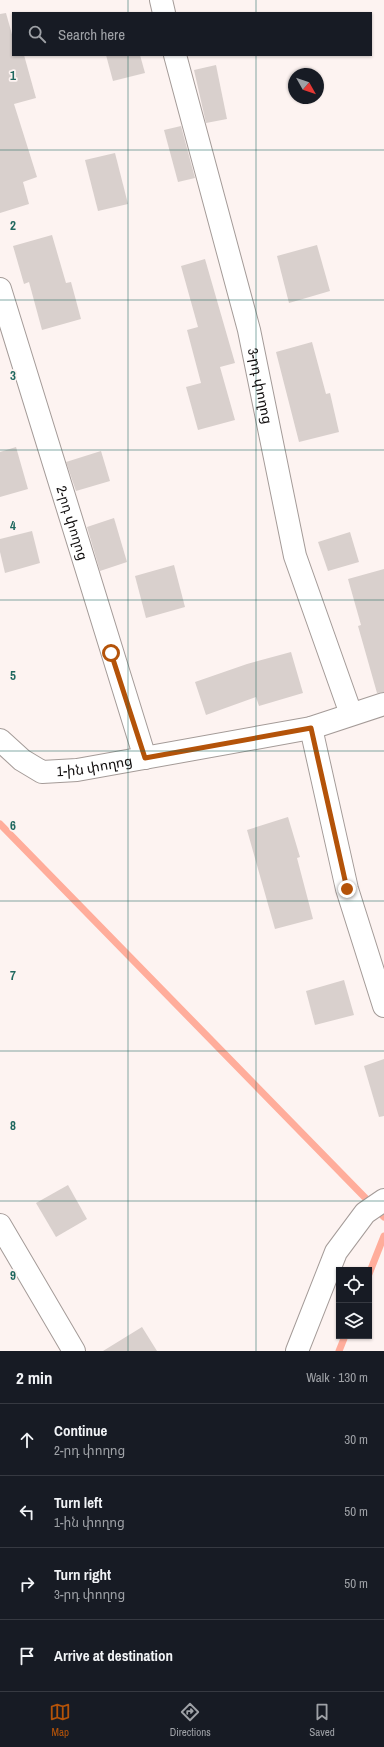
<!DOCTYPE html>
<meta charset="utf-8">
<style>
body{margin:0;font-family:"Archivo Narrow","Noto Sans Armenian",sans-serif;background:#242831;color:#f1f3f6}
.controls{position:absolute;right:12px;bottom:12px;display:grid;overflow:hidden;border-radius:0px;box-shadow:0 1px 3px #0004}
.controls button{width:36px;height:36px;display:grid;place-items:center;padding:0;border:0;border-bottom:1px solid #363941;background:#171b24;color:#f1f3f6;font:20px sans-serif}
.compass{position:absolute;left:288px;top:68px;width:36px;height:36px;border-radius:50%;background:#171b24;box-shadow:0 1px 3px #0004;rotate:130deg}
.stop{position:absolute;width:12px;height:12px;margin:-9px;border:3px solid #b45309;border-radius:50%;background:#fff}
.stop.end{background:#b45309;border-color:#fff;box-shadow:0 1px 4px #0008}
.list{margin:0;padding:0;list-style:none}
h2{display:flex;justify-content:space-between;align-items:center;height:52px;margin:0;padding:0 16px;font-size:17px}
h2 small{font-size:13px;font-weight:400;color:#9ea1a6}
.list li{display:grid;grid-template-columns:26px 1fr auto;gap:12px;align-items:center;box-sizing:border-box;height:72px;padding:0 16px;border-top:1px solid #363941}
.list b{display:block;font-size:15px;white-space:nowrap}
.list p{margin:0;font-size:13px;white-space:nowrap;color:#9ea1a6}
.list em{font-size:13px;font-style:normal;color:#9ea1a6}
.icon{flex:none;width:22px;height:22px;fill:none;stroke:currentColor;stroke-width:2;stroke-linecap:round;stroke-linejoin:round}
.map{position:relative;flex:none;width:384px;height:1351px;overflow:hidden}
.search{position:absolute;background:#171b24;box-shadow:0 1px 3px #0004;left:12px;right:12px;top:12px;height:44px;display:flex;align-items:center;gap:10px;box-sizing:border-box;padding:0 14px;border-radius:0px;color:#9ea1a6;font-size:15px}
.sheet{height:340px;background:#171b24}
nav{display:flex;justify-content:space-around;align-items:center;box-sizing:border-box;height:56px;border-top:1px solid #363941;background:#171b24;font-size:11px;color:#9ea1a6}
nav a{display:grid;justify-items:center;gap:2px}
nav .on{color:#b45309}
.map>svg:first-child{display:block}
</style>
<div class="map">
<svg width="384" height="1351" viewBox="0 0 384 1351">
<rect width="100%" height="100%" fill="#fdf3f1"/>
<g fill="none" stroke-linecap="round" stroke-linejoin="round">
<g stroke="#ffad9b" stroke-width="7">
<path d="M0,824L384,1217"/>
<path d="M369,1274L384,1236"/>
<path d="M339,1351L345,1336"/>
</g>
</g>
<g fill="#d9d0cd">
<path d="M6,13L13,38V55H24L36,98L14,104L37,177L23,182L29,204L0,213V14Z"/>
<path d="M106,55H140L145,73L113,81Z"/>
<path d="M216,65L227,119L206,123L194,70Z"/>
<path d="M181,126L195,178L178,182L164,130Z"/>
<path d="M115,153L128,204L98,211L85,160Z"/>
<path d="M52,235L66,283L71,282L81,319L42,330L29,282L24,284L13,246Z"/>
<path d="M317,245L330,291L289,303L277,256Z"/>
<path d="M205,259L235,363L220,367L235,420L198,430L186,387L201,383L187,330L198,327L181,266Z"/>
<path d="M312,342L326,394L330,393L339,432L299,442L276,352Z"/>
<path d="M16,447L28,489L0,497V452Z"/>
<path d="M101,451L110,481L76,491L66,462Z"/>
<path d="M114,518L127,562L100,571L87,527Z"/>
<path d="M32,531L40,563L5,573L0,552V539Z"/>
<path d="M350,532L359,562L328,571L318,542Z"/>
<path d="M174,565L185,607L146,618L135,576Z"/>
<path d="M384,569V692L377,693L358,626L361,625L348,579Z"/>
<path d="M291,652L303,693L259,706L256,697L206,715L195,682L247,664Z"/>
<path d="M288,817L300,857L297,858L313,919L275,929L247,830Z"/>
<path d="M344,980L354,1015L315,1025L306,991Z"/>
<path d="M384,1059V1116L379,1117L364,1066Z"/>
<path d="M68,1185L87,1219L56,1237L36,1203Z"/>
<path d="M142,1327L157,1351H103Z"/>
</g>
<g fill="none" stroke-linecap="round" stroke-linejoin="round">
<g stroke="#a49b98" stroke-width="24">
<g id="minor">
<path d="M161,0L164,13"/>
<path id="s1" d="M175,55L249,330L295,556L351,714"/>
<path id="s2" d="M0,289L145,758"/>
<path d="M311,728L347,889L384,1006"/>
<path id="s3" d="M0,740L22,760L42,772L77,770L311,728L384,704"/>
<path d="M0,1225L74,1351"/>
<path d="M297,1351L336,1252L365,1213L384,1200"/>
</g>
</g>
<use href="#minor" stroke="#fff" stroke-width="22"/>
</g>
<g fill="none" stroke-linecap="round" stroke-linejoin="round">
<path stroke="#b45309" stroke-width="5" d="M111,653L145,758L311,728L347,889"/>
</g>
<path fill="none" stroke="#20685f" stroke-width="1" stroke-opacity="0.55" d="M128,0V13M256,0V13M128,55V1351M256,55V1351M0,150H384M0,300H384M0,450H384M0,600H384M0,751H384M0,901H384M0,1051H384M0,1201H384"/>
<g text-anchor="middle" stroke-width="3.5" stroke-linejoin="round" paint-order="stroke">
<g font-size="14" fill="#110e0e" stroke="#fdf3f1">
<text dy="5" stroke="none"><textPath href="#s1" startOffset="342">3-րդ փողոց</textPath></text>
<text dy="5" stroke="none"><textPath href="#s2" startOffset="245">2-րդ փողոց</textPath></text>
<text dy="5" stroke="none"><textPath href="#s3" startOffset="106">1-ին փողոց</textPath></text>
</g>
</g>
<g font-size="13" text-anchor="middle" font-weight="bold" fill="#20685f" stroke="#fdf3f1" stroke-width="3.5" stroke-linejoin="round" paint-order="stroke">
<text x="13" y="80">1</text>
<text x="13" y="230">2</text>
<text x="13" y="380">3</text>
<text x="13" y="530">4</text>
<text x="13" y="680">5</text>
<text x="13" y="830">6</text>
<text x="13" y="980">7</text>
<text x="13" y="1130">8</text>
<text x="13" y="1280">9</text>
</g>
</svg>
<div class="controls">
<button><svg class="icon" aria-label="locate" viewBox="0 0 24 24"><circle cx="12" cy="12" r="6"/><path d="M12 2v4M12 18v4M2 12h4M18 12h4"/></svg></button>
<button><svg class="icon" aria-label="layers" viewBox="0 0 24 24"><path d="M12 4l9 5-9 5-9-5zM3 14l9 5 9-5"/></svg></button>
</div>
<svg class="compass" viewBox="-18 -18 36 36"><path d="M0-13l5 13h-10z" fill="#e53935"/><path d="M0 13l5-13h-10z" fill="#9ea1a6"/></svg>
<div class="stop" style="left:111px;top:653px"></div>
<div class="stop end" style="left:347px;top:889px"></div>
<div class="search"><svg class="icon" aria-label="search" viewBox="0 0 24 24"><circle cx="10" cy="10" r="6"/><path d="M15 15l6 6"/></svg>Search here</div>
</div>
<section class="sheet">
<h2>2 min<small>Walk · 130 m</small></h2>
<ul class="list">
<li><svg class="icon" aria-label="ahead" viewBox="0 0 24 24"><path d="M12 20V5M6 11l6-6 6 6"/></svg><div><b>Continue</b><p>2-րդ փողոց</p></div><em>30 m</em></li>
<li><svg class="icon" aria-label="left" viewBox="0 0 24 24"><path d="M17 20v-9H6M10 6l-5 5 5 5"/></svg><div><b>Turn left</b><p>1-ին փողոց</p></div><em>50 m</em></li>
<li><svg class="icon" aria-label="right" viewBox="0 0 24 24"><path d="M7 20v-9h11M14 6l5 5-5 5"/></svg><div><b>Turn right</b><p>3-րդ փողոց</p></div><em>50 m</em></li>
<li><svg class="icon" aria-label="arrive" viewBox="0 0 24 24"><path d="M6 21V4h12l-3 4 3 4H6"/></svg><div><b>Arrive at destination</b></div></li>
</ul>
</section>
<nav>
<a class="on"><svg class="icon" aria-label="map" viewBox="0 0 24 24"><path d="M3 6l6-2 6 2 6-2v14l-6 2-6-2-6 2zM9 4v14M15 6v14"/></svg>Map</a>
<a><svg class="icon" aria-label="directions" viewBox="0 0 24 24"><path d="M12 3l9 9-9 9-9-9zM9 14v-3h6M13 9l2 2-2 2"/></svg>Directions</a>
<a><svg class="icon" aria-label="saved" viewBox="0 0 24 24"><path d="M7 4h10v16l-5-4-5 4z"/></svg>Saved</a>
</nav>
